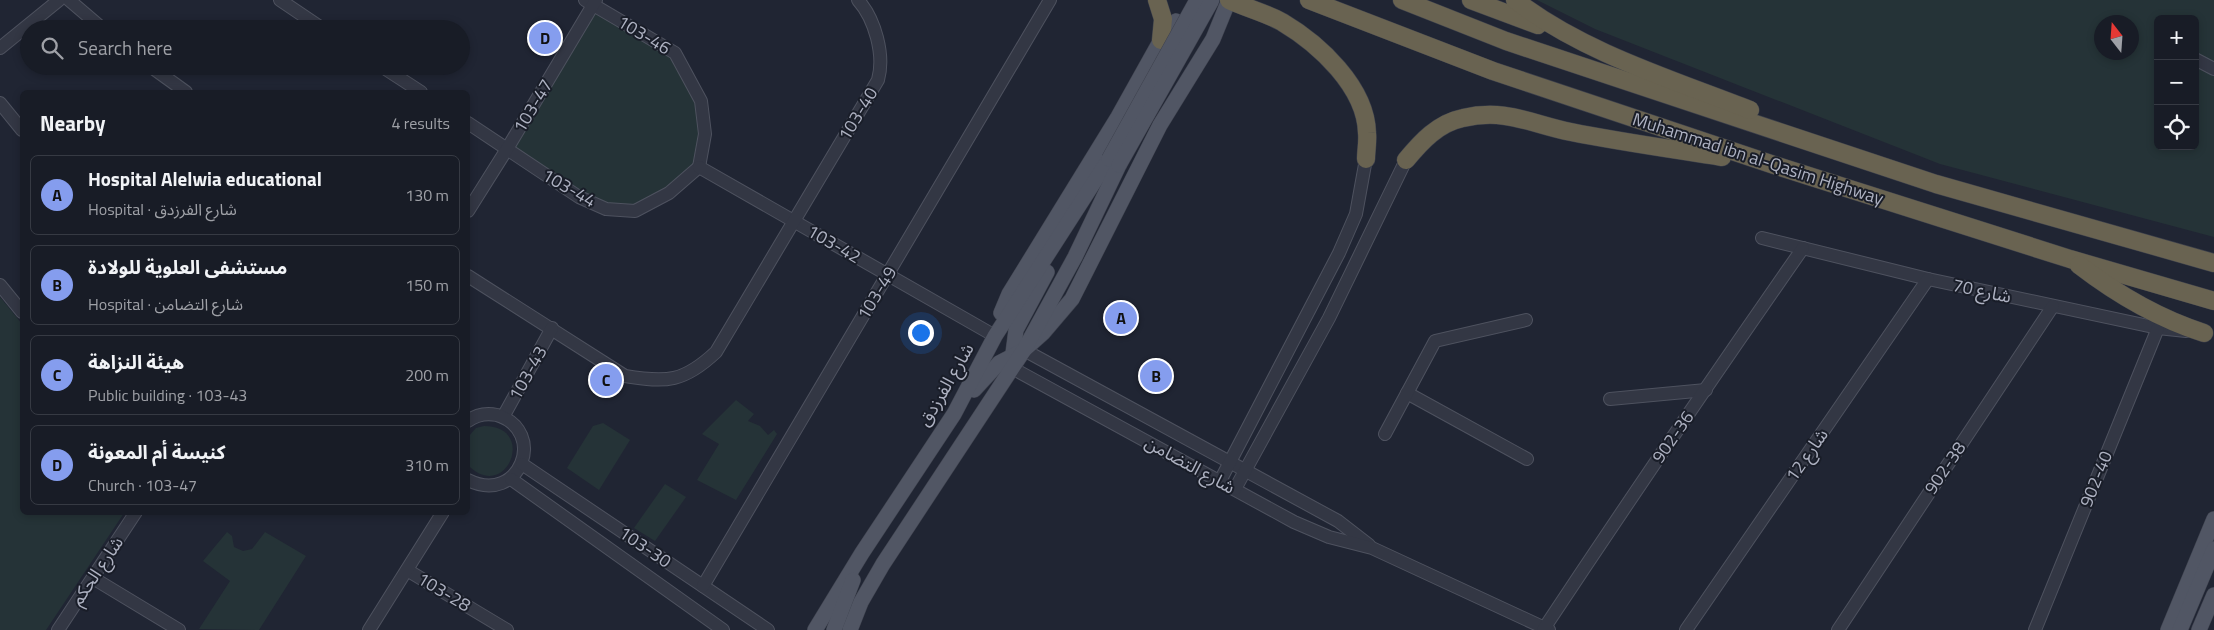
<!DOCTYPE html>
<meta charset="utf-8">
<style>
body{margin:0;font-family:"Titillium Web","Noto Sans Arabic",sans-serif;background:#252932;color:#f1f3f6}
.controls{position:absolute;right:15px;top:15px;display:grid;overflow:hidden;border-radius:8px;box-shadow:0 2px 8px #0003}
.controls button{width:45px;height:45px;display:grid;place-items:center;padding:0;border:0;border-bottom:1px solid #363a43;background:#181c26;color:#f1f3f6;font:25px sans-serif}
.compass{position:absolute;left:2094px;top:15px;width:45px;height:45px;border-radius:50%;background:#181c26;box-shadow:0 2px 8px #0003;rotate:343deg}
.you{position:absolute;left:920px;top:332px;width:18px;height:18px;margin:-12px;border:4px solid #fff;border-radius:50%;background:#1a73e8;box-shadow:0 0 0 8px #1a73e833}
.badge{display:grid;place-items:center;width:32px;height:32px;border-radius:50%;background:#859dee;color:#111;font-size:16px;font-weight:700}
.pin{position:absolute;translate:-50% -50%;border:2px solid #fff;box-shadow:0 1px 5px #0006}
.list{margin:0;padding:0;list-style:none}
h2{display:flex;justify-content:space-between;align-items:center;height:65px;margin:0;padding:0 20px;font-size:21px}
h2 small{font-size:16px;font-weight:400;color:#9fa1a7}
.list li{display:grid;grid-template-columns:32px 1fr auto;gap:15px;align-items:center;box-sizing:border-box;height:80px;margin:0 10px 10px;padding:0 10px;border:1px solid #363a43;border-radius:8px}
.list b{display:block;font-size:19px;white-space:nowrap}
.list p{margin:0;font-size:16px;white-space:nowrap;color:#9fa1a7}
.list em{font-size:16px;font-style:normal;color:#9fa1a7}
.icon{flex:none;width:28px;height:28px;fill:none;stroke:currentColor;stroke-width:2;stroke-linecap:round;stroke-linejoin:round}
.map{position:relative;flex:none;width:2214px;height:630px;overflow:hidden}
.search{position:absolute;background:#181c26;box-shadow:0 2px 8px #0003;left:20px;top:20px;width:450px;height:55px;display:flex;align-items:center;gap:12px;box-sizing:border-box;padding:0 18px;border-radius:28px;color:#9fa1a7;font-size:19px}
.panel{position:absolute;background:#181c26;box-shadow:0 2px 8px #0003;left:20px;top:90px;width:450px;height:425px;border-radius:8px}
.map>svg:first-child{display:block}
</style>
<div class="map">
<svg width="2214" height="630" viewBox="0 0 2214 630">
<rect width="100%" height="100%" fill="#202533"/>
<g fill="#253337" fill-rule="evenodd">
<path d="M1537,0H2214V237L1940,164L1595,29ZM2158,19H2195V146H2158ZM2102,22H2132V52H2102Z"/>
<path d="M594,12L675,53L701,101L699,167L641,214L579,197L507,149Z"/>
<path d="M0,297L22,324V512L124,513L46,630H0Z"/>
<path d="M736,400L754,414L748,421L760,426L768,435L774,430L777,434L736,500L697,480L719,444L702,434Z"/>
<path d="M603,423L630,440L599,490L567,468L593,426Z"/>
<path d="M484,426C538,426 506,504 468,465V437L476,428Z"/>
<path d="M665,484L686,497L655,541L634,528Z"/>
<path d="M227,532L232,536L234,547L243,551L252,549L265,532L306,556L259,630L199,629L230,581L203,561Z"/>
</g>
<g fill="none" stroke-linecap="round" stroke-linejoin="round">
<g stroke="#4e525f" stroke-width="14">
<g id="minor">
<path d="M69,0L103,29"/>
<path d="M280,0L323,29"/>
<path d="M585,0L675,53L701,101L705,134L699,167"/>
<path d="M0,48L59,0"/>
<path d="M2195,59L2214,69"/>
<path d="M150,66L186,92"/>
<path d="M381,66L421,92"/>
<path d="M0,103L22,130"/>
<path d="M468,123L579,197L606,209L635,211L669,193L699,167"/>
<path d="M699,167L995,336"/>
<path d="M468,211L507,149L596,0"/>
<path d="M1762,238L1928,279L2158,328L2186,331"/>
<path d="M468,276L625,376C667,383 684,382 716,352L878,80C885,55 875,19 858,0"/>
<path d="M0,285L22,312"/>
<path d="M1024,350L1338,521L1369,545"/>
<path d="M1012,368L1294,522L1329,537L1372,548L1549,630"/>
<path d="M1407,393L1527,459"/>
<path d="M1610,399L1706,390"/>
<path d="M503,417L552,328"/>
<path d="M468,421C476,415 487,413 497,415C548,431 520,506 468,480"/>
<path d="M1385,434L1435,341L1526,320"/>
<path d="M522,464L768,630"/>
<path d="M511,479L723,630"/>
<path d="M1220,481L1339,253L1356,214L1366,159"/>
<path d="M1235,489L1329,318L1406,160"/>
<path d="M407,570L507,630"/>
<path d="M93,578L179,630"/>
<path d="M703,586L1050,0"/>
<path d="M58,630L136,512"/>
<path d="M369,630L443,512"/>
<path d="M1543,630C1628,502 1715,374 1803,248"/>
<path d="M1686,630L1928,279"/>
<path d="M1838,630L2053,306"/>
<path d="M2035,630L2158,328"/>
</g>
</g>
<g stroke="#3d414d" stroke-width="16">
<g id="major">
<path d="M1001,313L1009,294L1118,117L1161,40L1176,21"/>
<path d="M1012,361L1016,330L1047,272"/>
<path d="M974,390L999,363L1024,350L1043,333L1072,299L1160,125L1213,39L1229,0"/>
<path d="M815,630L862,553L954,414L995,336L1109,159"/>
<path d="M834,630L853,580"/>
<path d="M850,630L861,602L883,564L1024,350L1075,257L1119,165"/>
<path d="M2168,630L2214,519"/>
<path d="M2180,630L2214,549"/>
<path d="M2199,630L2214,595"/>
</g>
</g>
<g stroke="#3b3f4b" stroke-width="19">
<g id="highway">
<path d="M1157,0L1163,19L1161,40"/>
<path d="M1229,0C1246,8 1266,13 1282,22C1319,44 1366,87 1367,133C1368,141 1366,151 1366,159"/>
<path d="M1309,0L1493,71L1774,165L2070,259L2214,301"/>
<path d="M1402,0L1506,41L1936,184L2214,263"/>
<path d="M1471,0L1538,25"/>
<path d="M1515,0C1582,52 1671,79 1750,110"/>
<path d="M1406,160C1421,142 1438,123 1463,118C1506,108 1531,124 1571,132C1621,142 1672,149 1722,157"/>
<path d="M2079,265C2118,295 2157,318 2204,333"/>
</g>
</g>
<use href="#minor" stroke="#333744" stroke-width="12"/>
<use href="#major" stroke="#515664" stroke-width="15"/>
<use href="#highway" stroke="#696351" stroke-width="18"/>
<g stroke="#3d414d" stroke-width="16" stroke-linecap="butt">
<g id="major-bridge">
<path d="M1109,159L1197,0"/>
<path d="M1119,165L1212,0"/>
</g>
</g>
<use href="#major-bridge" stroke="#515664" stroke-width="15"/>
</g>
<g text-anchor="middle" stroke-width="4" stroke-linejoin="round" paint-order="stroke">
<g font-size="18" fill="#adb1c1" stroke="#191d28">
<text transform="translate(644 35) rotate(31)" y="6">103-46</text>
<text transform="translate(533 106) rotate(-59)" y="6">103-47</text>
<text transform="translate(858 114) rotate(-59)" y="6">103-40</text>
<text transform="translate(1758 159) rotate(18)" y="6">Muhammad ibn al-Qasim Highway</text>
<text transform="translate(569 188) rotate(30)" y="6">103-44</text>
<text transform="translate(834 244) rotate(30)" y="6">103-42</text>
<text transform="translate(1982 291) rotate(12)" y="6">شارع 70</text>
<text transform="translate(877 293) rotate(-59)" y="6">103-49</text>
<text transform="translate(528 373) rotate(-61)" y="6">103-43</text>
<text transform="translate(946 385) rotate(-60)" y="6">شارع الفرزدق</text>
<text transform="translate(1673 437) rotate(-55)" y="6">902-36</text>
<text transform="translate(1807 455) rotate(-55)" y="6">شارع 12</text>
<text transform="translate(1190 465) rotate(29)" y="6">شارع التضامن</text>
<text transform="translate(1945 468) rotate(-56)" y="6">902-38</text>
<text transform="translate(2096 479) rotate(-68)" y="6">902-40</text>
<text transform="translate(645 547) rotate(34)" y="6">103-30</text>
<text transform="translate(97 571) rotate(-56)" y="6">شارع الحكم</text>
<text transform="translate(444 592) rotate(31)" y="6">103-28</text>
</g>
</g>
</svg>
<div class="controls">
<button>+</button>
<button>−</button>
<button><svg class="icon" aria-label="locate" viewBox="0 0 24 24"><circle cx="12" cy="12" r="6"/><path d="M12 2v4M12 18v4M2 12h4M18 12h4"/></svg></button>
</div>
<svg class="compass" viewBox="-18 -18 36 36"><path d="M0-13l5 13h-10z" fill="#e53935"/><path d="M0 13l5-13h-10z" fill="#9fa1a7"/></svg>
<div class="you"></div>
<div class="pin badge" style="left:1121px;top:318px">A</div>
<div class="pin badge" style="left:1156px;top:376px">B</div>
<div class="pin badge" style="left:606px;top:380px">C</div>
<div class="pin badge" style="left:545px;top:38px">D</div>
<div class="search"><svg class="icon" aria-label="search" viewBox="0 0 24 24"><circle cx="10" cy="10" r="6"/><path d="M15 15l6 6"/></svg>Search here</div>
<section class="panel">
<h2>Nearby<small>4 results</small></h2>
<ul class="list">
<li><span class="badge">A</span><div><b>Hospital Alelwia educational</b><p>Hospital · شارع الفرزدق</p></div><em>130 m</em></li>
<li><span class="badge">B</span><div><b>مستشفى العلوية للولادة</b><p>Hospital · شارع التضامن</p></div><em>150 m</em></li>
<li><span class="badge">C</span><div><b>هيئة النزاهة</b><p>Public building · 103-43</p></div><em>200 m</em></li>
<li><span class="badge">D</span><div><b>كنيسة أم المعونة</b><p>Church · 103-47</p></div><em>310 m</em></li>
</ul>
</section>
</div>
